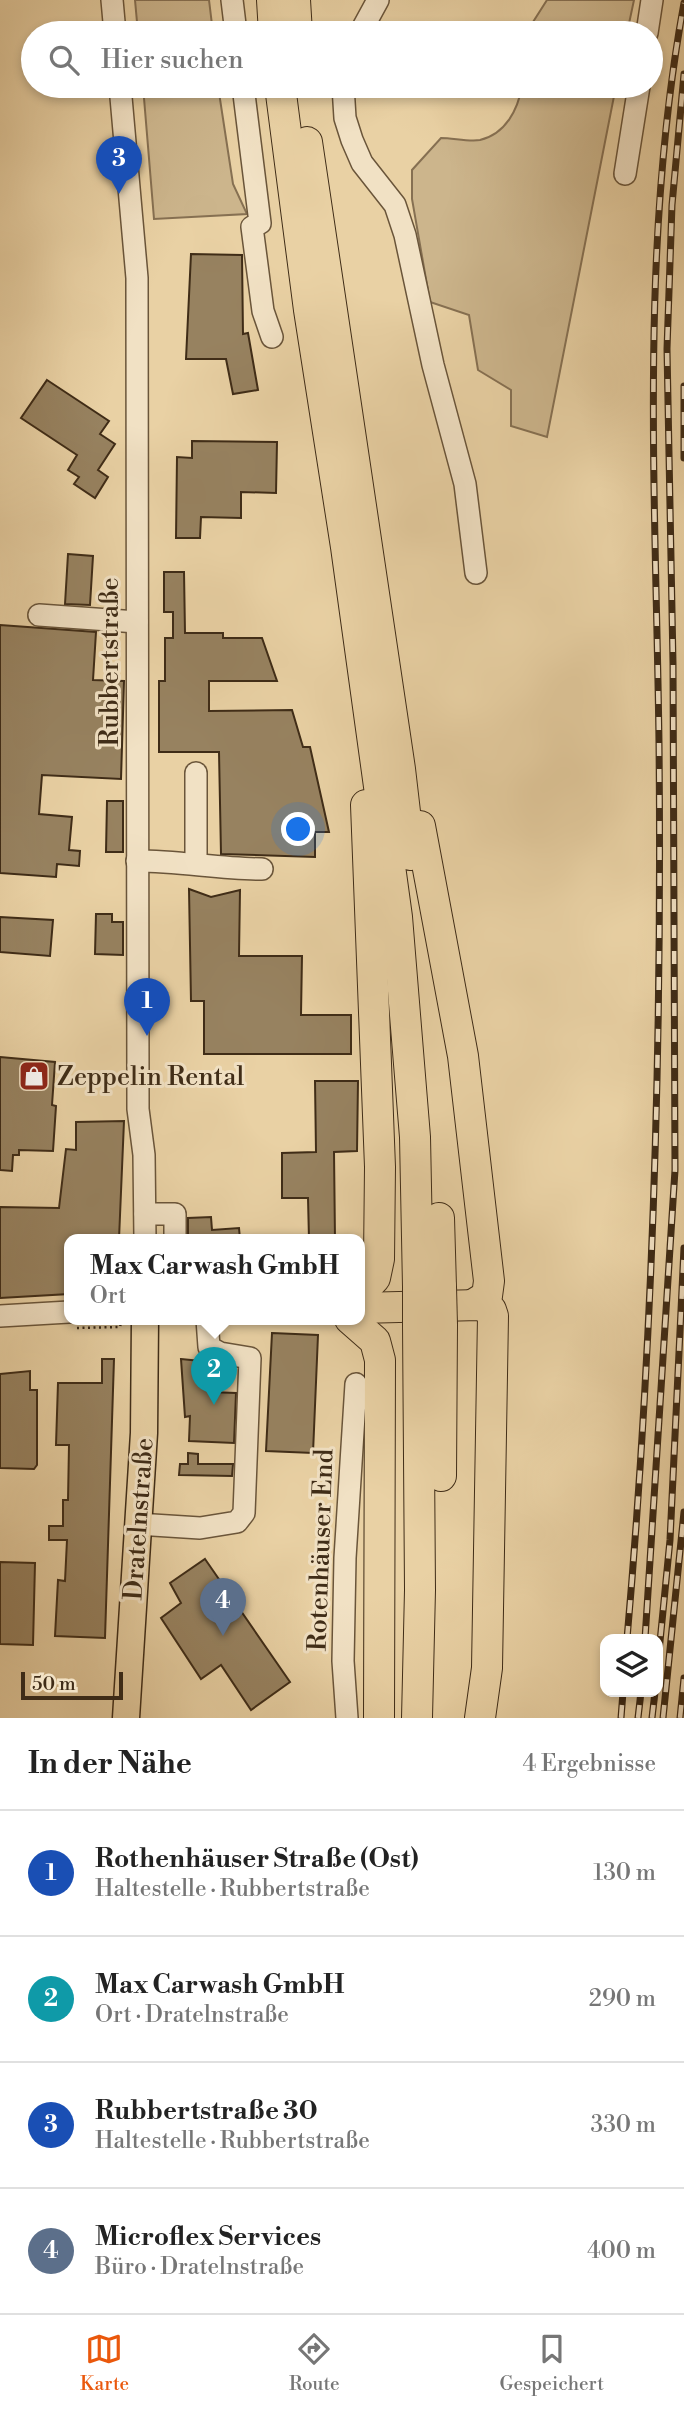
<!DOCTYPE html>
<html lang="de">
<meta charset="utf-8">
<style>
body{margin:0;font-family:"Libre Bodoni",serif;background:#f2f2f2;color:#222}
.controls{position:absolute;right:21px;bottom:21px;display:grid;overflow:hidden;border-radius:14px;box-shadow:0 4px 10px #0003}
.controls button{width:63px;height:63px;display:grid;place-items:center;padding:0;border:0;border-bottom:2px solid #e0e0e0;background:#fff;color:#222;font:35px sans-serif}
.scale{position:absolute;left:21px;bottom:18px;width:102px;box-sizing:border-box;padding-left:7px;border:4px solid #3f2c17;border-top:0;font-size:19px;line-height:24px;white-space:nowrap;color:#3f2c17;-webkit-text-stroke:5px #f1e1c4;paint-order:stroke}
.you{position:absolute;left:299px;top:830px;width:24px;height:24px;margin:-18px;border:5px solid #fff;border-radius:50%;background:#1a73e8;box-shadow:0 0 0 10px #1a73e833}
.badge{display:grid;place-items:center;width:46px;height:46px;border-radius:50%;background:#ea580c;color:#fff;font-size:23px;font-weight:700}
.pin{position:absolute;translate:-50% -58px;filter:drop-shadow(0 2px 4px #0008)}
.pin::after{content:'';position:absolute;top:37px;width:24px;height:21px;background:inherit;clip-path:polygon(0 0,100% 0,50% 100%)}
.popup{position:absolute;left:64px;top:1234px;width:301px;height:91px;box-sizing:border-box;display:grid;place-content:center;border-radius:14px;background:#fff;filter:drop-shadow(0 2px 5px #0005);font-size:23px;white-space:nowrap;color:#767676}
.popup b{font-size:26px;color:#222}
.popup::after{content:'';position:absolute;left:50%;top:100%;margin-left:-14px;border:14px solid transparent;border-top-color:#fff}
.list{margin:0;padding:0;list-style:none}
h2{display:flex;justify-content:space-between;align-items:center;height:91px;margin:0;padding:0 28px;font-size:30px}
h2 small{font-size:23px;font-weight:400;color:#767676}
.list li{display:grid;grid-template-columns:46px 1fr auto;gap:21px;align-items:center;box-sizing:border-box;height:126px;padding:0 28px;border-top:2px solid #e0e0e0}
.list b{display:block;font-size:26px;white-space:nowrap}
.list p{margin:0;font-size:23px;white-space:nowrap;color:#767676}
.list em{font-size:23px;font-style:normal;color:#767676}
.icon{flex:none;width:38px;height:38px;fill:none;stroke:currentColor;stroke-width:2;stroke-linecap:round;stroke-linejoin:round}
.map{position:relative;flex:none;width:684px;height:1718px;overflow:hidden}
.search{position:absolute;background:#fff;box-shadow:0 4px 10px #0003;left:21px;right:21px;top:21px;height:77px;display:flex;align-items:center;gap:18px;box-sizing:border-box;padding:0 24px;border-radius:38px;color:#767676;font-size:26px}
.sheet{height:595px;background:#fff}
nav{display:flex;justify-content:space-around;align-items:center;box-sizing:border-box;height:98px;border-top:2px solid #e0e0e0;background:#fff;font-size:19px;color:#767676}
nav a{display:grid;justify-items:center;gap:4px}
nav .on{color:#ea580c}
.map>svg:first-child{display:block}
</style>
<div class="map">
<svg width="684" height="1718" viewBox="0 0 684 1718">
<rect width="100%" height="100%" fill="#e9d1a4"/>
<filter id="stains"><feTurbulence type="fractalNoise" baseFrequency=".00286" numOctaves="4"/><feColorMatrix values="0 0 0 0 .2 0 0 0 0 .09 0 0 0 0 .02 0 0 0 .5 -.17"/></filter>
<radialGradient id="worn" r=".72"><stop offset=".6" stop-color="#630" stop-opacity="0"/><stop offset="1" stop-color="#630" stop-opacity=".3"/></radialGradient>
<g fill="#ccb58c" stroke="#867052" stroke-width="2">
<path d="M135,0H209L213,33H138Z"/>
<path d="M547,0H634L627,33H526Z"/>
<path d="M143,86H218L233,184L247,214L154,219Z"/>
<path d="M522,86H616L547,437L511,426V390L478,370L469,315L430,302L412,199V170L441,138C453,138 469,142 480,140C506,134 518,109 522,86Z"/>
</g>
<g fill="#978260" stroke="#3f2c17" stroke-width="2">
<path d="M191,254L242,255L243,334L248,333L258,390L233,394L226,359H186Z"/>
<path d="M47,380L109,421L100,434L115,444L98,470L108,477L95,498L74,484L79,477L68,470L77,455L21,418Z"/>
<path d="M192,441L277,442L276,493L241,492V518L201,517L200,538H176L177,457L192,458Z"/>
<path d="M68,554L93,556L90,605L65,604Z"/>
<path d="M164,572H184L185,633H223V638H262L277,681H209V711L292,710L303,747H310L329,832H315V857L221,854L219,752H159V681H165V638H173V612H164Z"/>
<path d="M0,625L96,632L93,680L124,681L121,779L42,775L39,814L72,817L69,850L80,851L79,866L57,864L56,877L0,873Z"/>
<path d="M107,801H123V852H106Z"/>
<path d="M189,889L211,897L240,890L239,956H302L301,1015H351V1054H204V1001H191Z"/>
<path d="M96,914H112V922H123V955L95,954Z"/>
<path d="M0,917L53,920L50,956L0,952Z"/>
<path d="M0,1057L55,1062L52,1105L56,1106L53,1151L19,1150V1155H13L12,1171L0,1170Z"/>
<path d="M315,1081H358L357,1151L334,1152L335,1239H309L308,1198H282V1153L316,1152Z"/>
<path d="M124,1121L119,1239H69V1294L0,1298V1207L59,1208L66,1149L76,1150V1122Z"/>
<path d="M211,1217L212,1230L239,1228L240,1239H188V1218Z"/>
<path d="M272,1333L318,1335L313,1453L266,1451Z"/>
<path d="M102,1359H114L105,1638L55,1636L58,1580L65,1581L67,1540H49V1526H63V1500H68L69,1445H56L58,1383H102Z"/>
<path d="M181,1359L210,1362L209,1392L236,1393L234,1443L189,1441L190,1416L185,1417Z"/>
<path d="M30,1371V1390H37V1465L34,1469L0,1468V1374Z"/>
<path d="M188,1453L198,1454V1464H233L232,1476L179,1475L180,1464H188Z"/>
<path d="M205,1559L290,1682L251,1710L221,1665L201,1679L161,1618L181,1603L170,1583Z"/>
<path d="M0,1562L35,1563L33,1645L0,1644Z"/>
</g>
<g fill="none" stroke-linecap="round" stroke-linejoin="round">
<g stroke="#6a553a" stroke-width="24">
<g id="minor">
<path d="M112,0L115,33"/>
<path d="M232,0L236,33"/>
<path d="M360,33L378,0"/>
<path d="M647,33L652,0"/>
<path d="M120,86L137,278L138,1109L144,1155L145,1239"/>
<path d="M243,86L260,223L252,227L263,311L272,337"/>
<path d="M343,86L345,118L352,140L362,163L395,205L405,235L433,365L465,484L476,573"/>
<path d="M625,174L639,86"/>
<path d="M39,615L137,622"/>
<path d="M196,773V863"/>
<path d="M137,861C180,861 220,869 262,869"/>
<path d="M145,1214H175V1239"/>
<path d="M0,1316L69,1312"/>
<path d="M137,1524L200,1528L237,1522L244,1513L250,1358L220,1353L209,1347L207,1319"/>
<path d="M347,1718L343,1661L345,1558L356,1384"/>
</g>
</g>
<g stroke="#3f2c17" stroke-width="29">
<path id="major" d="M126,1718L144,1433L145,1319"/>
</g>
<g stroke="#3f2c17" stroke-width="32">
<g id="highway">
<path d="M272,0L274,33"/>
<path d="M295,0L297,33"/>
<path d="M280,86L309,310L346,547L397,917L415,1137L418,1287"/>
<path d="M307,142L400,769L410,855"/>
<path d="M420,826L463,1056L489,1281L487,1296L474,1304"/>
<path d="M439,1218L441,1287"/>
<path d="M359,1295L375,1278L379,1259L380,1167L366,805"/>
<path d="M359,1308L479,1305L491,1310L493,1316L487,1668L480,1718"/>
<path d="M350,1319L375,1341L380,1360L379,1718"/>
<path d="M441,1476L442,1325"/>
<path d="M417,1718L420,1590L418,1325"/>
</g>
</g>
<path stroke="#3f2c17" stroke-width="2.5" stroke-dasharray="2 3.5" stroke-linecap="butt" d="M77,1328L120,1327L121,1322"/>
<use href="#minor" stroke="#f1e1c4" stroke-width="21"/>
<use href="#major" stroke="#e9d1a4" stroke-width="26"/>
<use href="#highway" stroke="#e9d1a4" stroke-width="30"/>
<g stroke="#3f2c17" stroke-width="7">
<g id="rail">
<path d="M684,386V458"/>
<path d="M627,1639C653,1341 662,1042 659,743C656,497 639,247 684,3"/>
<path d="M645,1639L675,1170L673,663L667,349L672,205L684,74"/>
<path d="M658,1662L670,1540L684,1248"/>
<path d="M621,1718L623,1692"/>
<path d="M638,1718L641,1692"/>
<path d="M652,1718L655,1692"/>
<path d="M663,1718L684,1512"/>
<path d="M680,1718L684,1678"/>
</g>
</g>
<use href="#rail" stroke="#f1e1c4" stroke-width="4.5" stroke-dasharray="13" stroke-linecap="butt"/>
<g stroke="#3f2c17" stroke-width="32" stroke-linecap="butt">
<g id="highway-bridge">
<path d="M441,1287L442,1325"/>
<path d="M418,1325V1287"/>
</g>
</g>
<use href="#highway-bridge" stroke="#e9d1a4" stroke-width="30"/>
</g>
<defs>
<g id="shop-square" transform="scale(1.575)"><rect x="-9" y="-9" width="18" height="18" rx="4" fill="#8f2418" stroke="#f1e1c4"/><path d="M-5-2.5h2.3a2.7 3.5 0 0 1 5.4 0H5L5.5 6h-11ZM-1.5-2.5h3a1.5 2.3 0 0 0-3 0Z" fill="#fff"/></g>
</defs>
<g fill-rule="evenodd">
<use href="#shop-square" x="34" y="1076"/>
</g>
<g text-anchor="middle" stroke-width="6" stroke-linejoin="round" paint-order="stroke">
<g font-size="26" fill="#3f2c17" stroke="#f1e1c4">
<text transform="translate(109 662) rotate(-90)" y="9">Rubbertstraße</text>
<text transform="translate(138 1519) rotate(-86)" y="9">Dratelnstraße</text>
<text transform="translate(320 1550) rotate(-88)" y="9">Rotenhäuser End</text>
</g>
<g font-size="26" fill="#3f2c17" stroke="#f1e1c4" text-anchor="start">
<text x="57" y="1085">Zeppelin Rental</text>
</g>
</g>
<rect width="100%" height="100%" filter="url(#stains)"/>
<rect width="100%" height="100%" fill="url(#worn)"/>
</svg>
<div class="controls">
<button><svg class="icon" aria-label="layers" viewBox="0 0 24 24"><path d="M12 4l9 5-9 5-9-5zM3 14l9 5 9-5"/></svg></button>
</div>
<div class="scale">50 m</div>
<div class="you"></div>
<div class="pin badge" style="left:147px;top:1036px;background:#1a4fb4">1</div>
<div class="pin badge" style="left:214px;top:1405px;background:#0f9aa8">2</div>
<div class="popup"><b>Max Carwash GmbH</b>Ort</div>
<div class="pin badge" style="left:119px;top:194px;background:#1a4fb4">3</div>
<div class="pin badge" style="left:223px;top:1636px;background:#5c6f8a">4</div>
<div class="search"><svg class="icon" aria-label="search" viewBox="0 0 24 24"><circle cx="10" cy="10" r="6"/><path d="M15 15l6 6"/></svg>Hier suchen</div>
</div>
<section class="sheet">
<h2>In der Nähe<small>4 Ergebnisse</small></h2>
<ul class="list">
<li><span class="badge" style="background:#1a4fb4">1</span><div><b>Rothenhäuser Straße (Ost)</b><p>Haltestelle · Rubbertstraße</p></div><em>130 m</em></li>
<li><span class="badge" style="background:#0f9aa8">2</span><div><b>Max Carwash GmbH</b><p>Ort · Dratelnstraße</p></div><em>290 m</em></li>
<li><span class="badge" style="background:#1a4fb4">3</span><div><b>Rubbertstraße 30</b><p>Haltestelle · Rubbertstraße</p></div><em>330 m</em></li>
<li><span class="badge" style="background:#5c6f8a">4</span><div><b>Microflex Services</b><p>Büro · Dratelnstraße</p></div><em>400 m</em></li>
</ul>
</section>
<nav>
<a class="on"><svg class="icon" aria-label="map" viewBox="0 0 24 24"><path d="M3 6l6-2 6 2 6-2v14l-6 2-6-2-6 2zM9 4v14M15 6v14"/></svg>Karte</a>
<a><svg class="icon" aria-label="directions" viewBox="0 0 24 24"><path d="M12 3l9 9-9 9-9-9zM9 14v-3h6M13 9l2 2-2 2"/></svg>Route</a>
<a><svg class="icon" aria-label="saved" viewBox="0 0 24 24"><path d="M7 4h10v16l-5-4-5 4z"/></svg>Gespeichert</a>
</nav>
